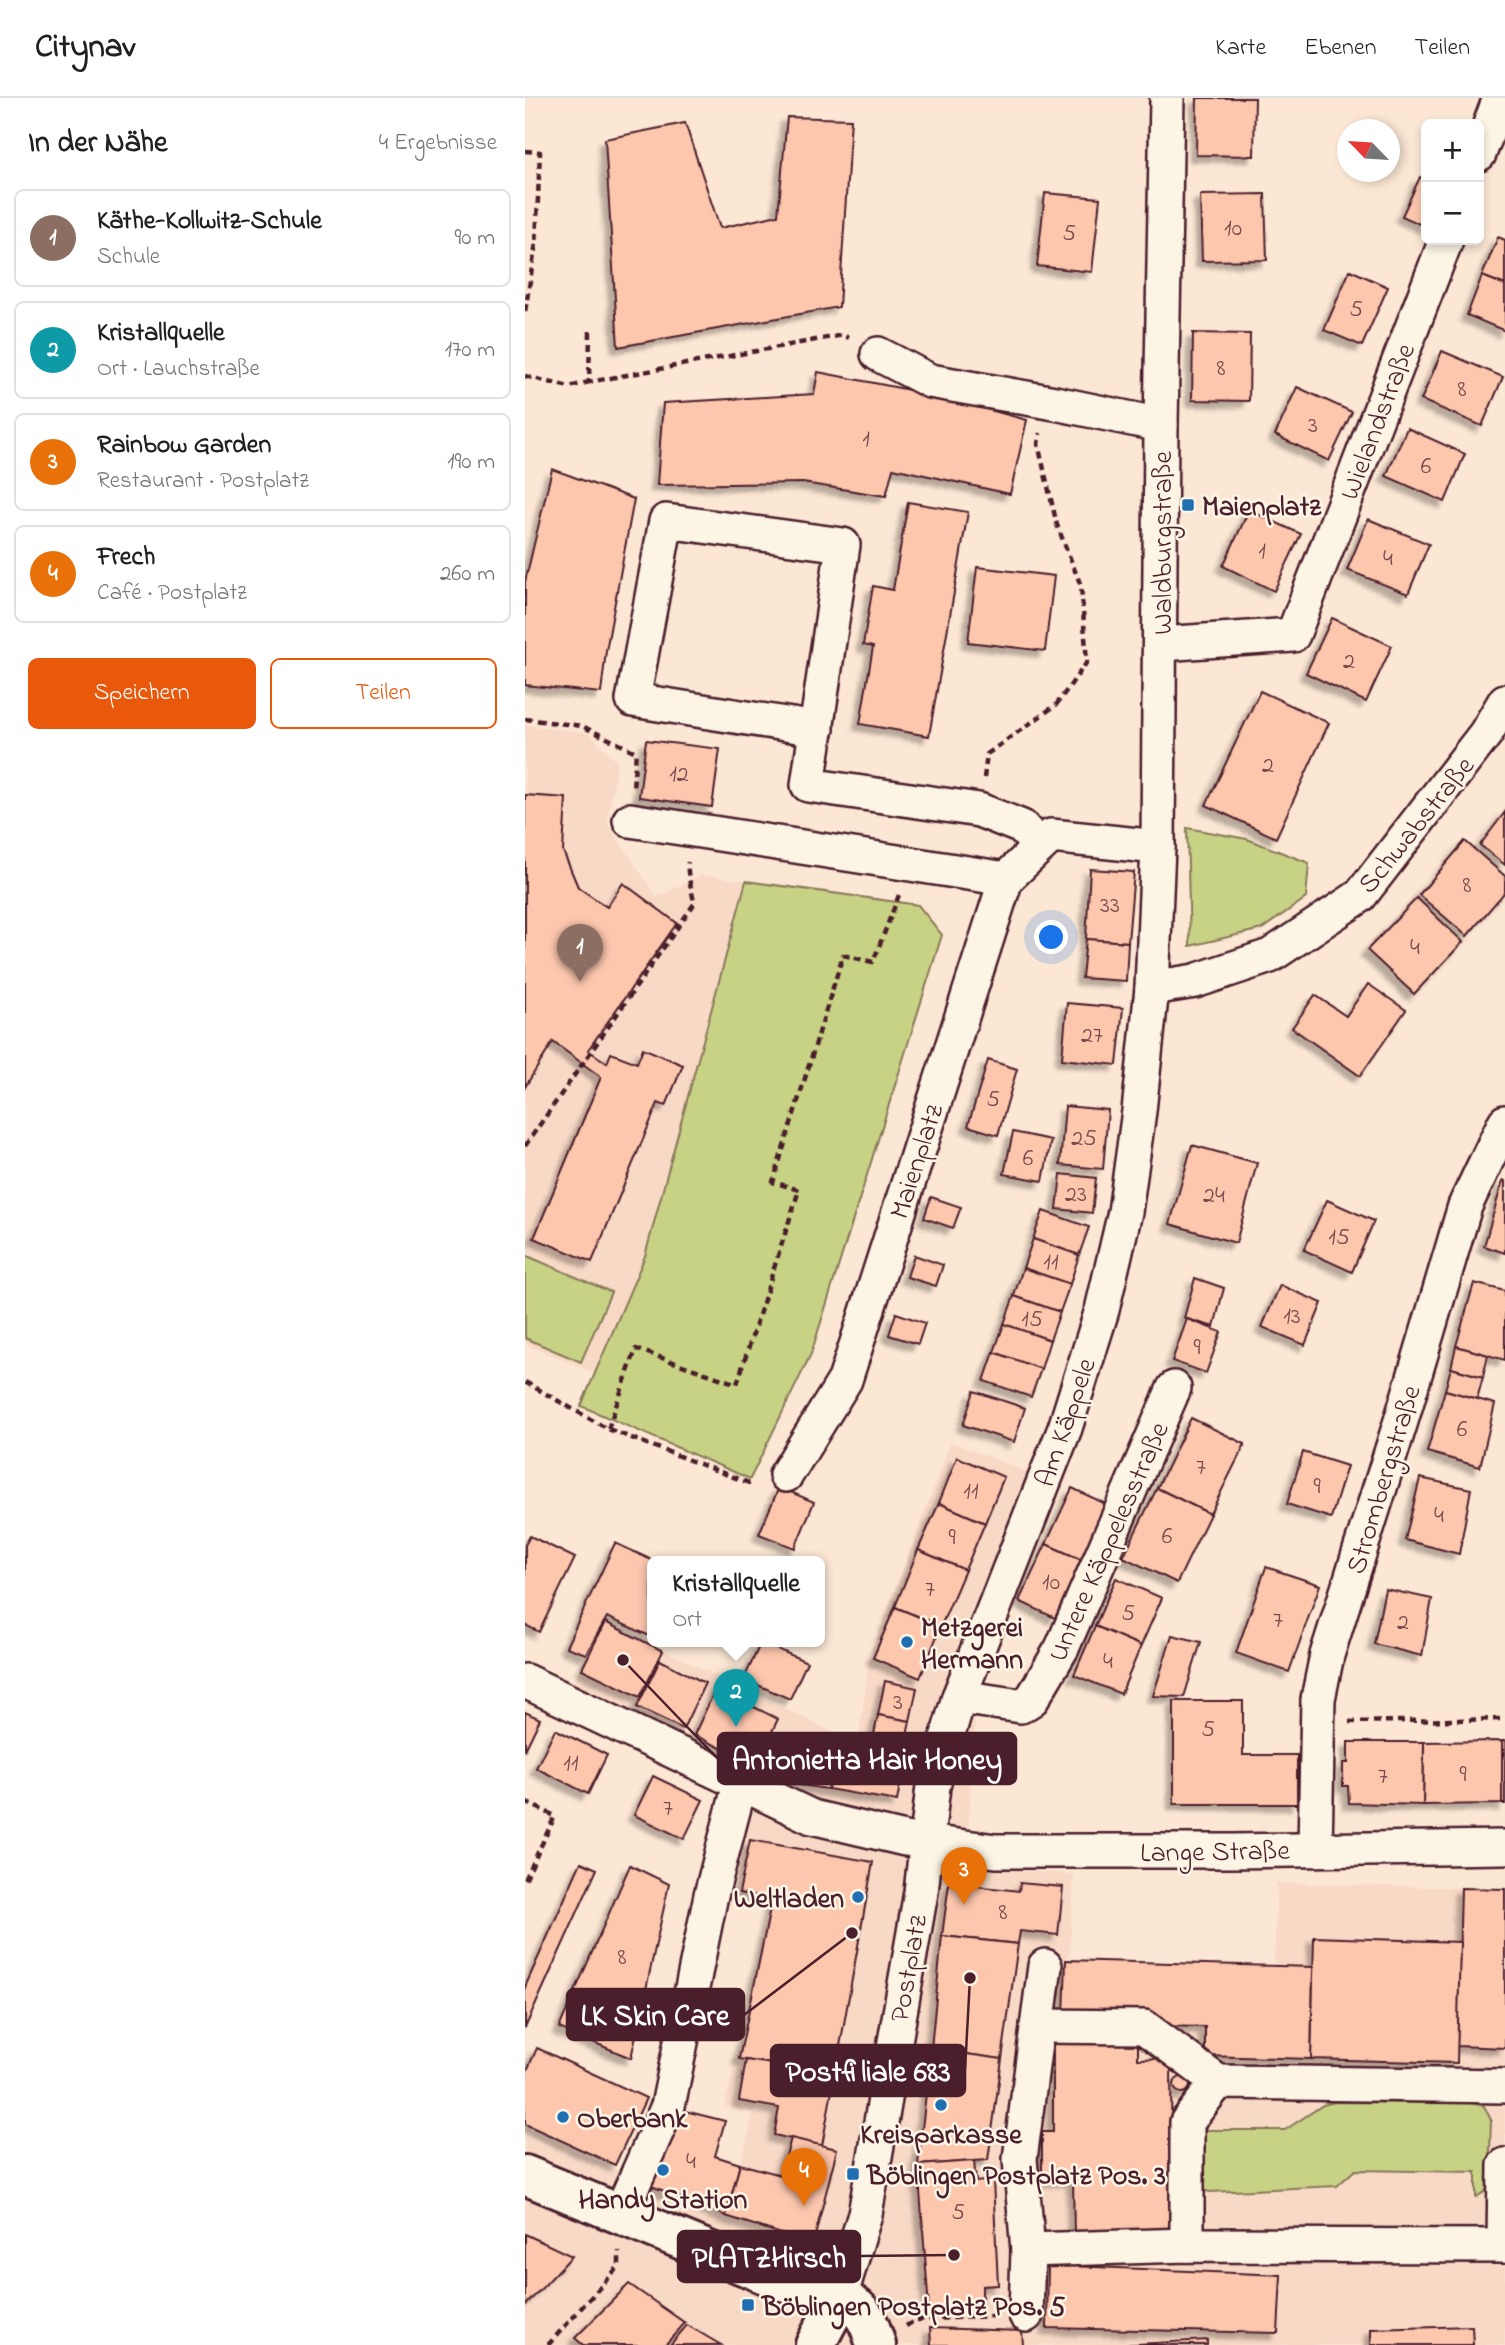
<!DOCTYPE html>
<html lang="de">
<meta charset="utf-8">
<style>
body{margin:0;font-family:"Indie Flower",sans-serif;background:#f2f2f2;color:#202124}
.controls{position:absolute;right:21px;top:21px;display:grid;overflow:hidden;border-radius:10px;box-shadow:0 4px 10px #0003}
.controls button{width:63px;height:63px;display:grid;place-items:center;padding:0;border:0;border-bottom:2px solid #e0e0e0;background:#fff;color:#202124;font:35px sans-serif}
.compass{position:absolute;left:812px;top:21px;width:63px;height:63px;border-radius:50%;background:#fff;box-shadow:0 4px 10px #0003;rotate:295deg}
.you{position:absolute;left:527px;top:840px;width:24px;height:24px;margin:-18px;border:5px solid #fff;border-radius:50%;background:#1a73e8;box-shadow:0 0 0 10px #1a73e833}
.badge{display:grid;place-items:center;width:46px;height:46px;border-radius:50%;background:#ea580c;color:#fff;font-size:23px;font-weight:700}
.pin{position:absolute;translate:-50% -58px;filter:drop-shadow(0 2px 4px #0008)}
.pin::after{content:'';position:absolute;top:37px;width:24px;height:21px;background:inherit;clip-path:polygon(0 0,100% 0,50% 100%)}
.popup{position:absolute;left:122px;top:1458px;width:178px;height:91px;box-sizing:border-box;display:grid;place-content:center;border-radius:10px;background:#fff;filter:drop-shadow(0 2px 5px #0005);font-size:23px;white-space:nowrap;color:#757577}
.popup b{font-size:26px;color:#202124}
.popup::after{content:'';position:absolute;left:50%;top:100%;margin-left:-14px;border:14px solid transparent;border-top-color:#fff}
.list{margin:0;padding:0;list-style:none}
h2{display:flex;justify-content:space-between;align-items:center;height:91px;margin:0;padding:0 28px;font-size:30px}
h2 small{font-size:23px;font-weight:400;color:#757577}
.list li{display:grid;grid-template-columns:46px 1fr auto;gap:21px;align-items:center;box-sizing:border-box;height:98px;margin:0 14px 14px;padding:0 14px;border:2px solid #e0e0e0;border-radius:10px}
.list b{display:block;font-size:26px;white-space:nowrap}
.list p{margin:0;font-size:23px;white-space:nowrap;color:#757577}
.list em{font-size:23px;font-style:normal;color:#757577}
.actions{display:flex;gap:14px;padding:21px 28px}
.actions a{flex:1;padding:16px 0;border:2px solid #ea580c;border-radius:10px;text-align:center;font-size:24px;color:#ea580c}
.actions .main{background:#ea580c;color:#fff}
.map{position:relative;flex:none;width:980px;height:2247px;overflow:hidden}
header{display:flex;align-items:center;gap:42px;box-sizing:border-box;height:98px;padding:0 35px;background:#fff;border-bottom:2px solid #e0e0e0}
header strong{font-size:33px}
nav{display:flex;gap:38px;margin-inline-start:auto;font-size:24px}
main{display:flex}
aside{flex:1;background:#fff}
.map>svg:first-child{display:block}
</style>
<header>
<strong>Citynav</strong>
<nav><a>Karte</a><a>Ebenen</a><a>Teilen</a></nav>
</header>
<main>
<aside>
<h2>In der Nähe<small>4 Ergebnisse</small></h2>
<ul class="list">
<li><span class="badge" style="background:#8d6e63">1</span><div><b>Käthe-Kollwitz-Schule</b><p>Schule</p></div><em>90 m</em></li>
<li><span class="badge" style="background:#0f9aa8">2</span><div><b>Kristallquelle</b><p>Ort · Lauchstraße</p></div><em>170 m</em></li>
<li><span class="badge" style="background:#e8710a">3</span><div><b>Rainbow Garden</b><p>Restaurant · Postplatz</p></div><em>190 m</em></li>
<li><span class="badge" style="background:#e8710a">4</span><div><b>Frech</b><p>Café · Postplatz</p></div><em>260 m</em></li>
</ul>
<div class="actions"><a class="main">Speichern</a><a>Teilen</a></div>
</aside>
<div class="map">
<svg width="980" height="2247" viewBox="0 0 980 2247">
<defs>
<filter id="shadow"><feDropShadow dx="-6" dy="6" stdDeviation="2" flood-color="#0004"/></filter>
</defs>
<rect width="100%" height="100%" fill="#fce7d4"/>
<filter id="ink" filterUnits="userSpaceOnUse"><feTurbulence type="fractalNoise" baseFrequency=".0143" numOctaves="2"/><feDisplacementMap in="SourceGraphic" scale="14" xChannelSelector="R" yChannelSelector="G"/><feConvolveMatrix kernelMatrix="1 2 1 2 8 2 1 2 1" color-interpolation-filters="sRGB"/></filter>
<g filter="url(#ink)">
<g fill="#f8d9c6">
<path d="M0,627L64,635L92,664L82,725L132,799L176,777L221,783L120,1158L70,1275L0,1246Z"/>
<path d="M426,1344L536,1387L454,1597L448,1639L444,1722L432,1768L549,1776L545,1854L541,1862L749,1868L752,1785L980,1791V2247H0V2029L119,2085L201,2117L229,2015L200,2008L244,1804L207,1797L226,1691L42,1596L80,1524L333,1646L345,1557Z"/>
</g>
<g fill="#c7d285" stroke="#887858" stroke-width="2">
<path d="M662,730L722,741L784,765L781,800L737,831L665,848Z"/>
<path d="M221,783L393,807L417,837L286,1256L225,1381L56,1308L120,1158Z"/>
<path d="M0,1157L86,1194L56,1264L0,1240Z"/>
<path d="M810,2004L946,2005L959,2008L966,2022L964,2084L961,2093L951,2099V2074L830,2072L812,2088L685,2094L677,2092L675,2032H760L798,2007Z"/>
</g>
<g fill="#fdc7ae" stroke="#4a1f2b" stroke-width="2" filter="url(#shadow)">
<path d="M672,0H730L729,58L671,57Z"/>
<path d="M262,19L326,21L314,209L93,249L80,41L160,25L195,130L253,117Z"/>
<path d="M895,79L901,82V129L877,118Z"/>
<path d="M520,95L575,100L567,174L512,168Z"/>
<path d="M740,96L742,162L677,163L675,97Z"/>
<path d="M973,139L980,142V187L957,178Z"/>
<path d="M825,172L863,189L837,248L799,232Z"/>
<path d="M957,178L980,187V233L942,217Z"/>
<path d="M668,235L725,236L724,303L667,302Z"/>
<path d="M917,253L978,279L957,328L896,302Z"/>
<path d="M293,274L405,296L502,322L485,396L368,370L361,398L278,385L132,387L138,305L289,296Z"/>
<path d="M772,289L827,314L804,363L750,337Z"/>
<path d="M882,330L940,356L920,404L861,378Z"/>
<path d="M27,371L109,401L81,553L76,595L0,587V484Z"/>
<path d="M383,404L443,414L404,638L335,626L348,549L338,547L348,488L368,492Z"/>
<path d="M724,412L776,436L749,493L698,468Z"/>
<path d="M843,421L904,446L883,496L822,472Z"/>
<path d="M452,469L529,478L520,553L443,544Z"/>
<path d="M807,520L867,548L841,604L781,575Z"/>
<path d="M735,593L804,625L751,740L681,707Z"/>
<path d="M121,642L195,651L187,709L114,699Z"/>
<path d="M0,697L41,700L38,753L53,789L82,809L98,785L152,825L63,952L82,965L86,955L112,965L118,950L158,967L141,1008L133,1005L67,1164L9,1140L76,979L28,944L0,989Z"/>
<path d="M980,714V767L955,747Z"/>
<path d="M940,743L980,778V794L942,838L894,797Z"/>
<path d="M565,771L609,774L603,844L561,841Z"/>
<path d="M892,800L938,844L889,896L842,852Z"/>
<path d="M561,841L603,844L601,883L557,880Z"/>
<path d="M843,886L881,912L835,978L767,930L790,897L821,918Z"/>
<path d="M542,905L598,910L592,967L537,961Z"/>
<path d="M463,962L492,971L473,1037L443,1028Z"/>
<path d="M540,1008L583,1012L578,1071L535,1067Z"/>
<path d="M488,1034L526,1042L518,1083L479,1076Z"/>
<path d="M667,1047L732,1065L711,1145L645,1126Z"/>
<path d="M536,1076L571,1080L567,1115L532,1111Z"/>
<path d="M978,1082L980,1083V1155L959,1148Z"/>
<path d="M406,1099L436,1109L428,1130L399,1120Z"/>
<path d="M802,1102L849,1123L827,1174L779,1152Z"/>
<path d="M518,1113L564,1129L554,1157L508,1141Z"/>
<path d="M508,1141L554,1157L545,1186L498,1170Z"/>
<path d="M389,1157L418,1167L411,1188L382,1179Z"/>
<path d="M498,1170L545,1186L535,1214L489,1198Z"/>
<path d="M670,1180L699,1190L689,1229L659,1220Z"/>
<path d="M949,1185L980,1193V1262L931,1248Z"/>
<path d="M755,1187L797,1205L780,1247L737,1229Z"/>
<path d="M489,1198L535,1214L525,1242L479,1226Z"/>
<path d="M371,1215L400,1225L393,1246L364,1237Z"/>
<path d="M662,1221L696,1234L681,1275L647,1263Z"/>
<path d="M479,1226L525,1242L516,1271L469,1254Z"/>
<path d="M931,1248L963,1257L958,1279L926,1270Z"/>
<path d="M469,1254L516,1271L506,1299L459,1283Z"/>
<path d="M926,1270L958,1279L952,1301L920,1292Z"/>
<path d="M920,1292L970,1306L955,1369L902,1354Z"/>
<path d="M449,1293L500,1310L489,1344L438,1327Z"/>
<path d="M666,1320L720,1346L685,1416L632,1390Z"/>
<path d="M778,1354L822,1368L806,1420L762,1406Z"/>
<path d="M432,1359L479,1379L460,1425L414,1405Z"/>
<path d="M895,1380L946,1391L934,1456L880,1442Z"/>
<path d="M254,1389L289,1404L270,1450L234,1436Z"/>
<path d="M547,1390L583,1407L557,1462L521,1446Z"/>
<path d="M632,1390L685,1416L652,1485L598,1459Z"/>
<path d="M414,1405L460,1425L440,1472L393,1452Z"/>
<path d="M5,1438L50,1460L14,1534L0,1527V1447Z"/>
<path d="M90,1445L129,1463H127V1539L82,1519L61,1556L41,1549Z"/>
<path d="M521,1446L557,1462L530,1520L494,1503Z"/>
<path d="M393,1452L440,1472L416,1528L370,1509Z"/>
<path d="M741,1469L795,1487L764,1574L711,1555Z"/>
<path d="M591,1480L637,1500L616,1548L570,1528Z"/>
<path d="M860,1491L907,1501L897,1558L849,1546Z"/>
<path d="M370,1509L416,1528L395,1580L348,1560Z"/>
<path d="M80,1524L138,1553L115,1599L57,1571Z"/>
<path d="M570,1528L616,1548L596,1596L549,1577Z"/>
<path d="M647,1537L676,1544L659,1599L628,1598Z"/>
<path d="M236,1544L282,1564L265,1601L219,1581Z"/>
<path d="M135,1562L180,1585L158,1631L112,1609Z"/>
<path d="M360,1583L392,1590L385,1623L353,1617Z"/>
<path d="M191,1590L253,1621L231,1667L169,1637Z"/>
<path d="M649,1603H718V1657H772V1706H649Z"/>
<path d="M0,1614L15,1621L0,1652Z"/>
<path d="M353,1617L385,1623L378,1658L346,1651Z"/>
<path d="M30,1631L82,1657L63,1696L11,1670Z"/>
<path d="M260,1641L310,1652L303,1691L268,1686L251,1678Z"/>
<path d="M977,1643V1706L898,1707L899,1644Z"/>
<rect x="977" y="1643" width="3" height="63"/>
<path d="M823,1644H899L898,1707L824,1705L823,1688H818V1665H823Z"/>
<path d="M310,1652L379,1665L372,1703L303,1691Z"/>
<path d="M128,1678L178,1702L159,1741L109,1717Z"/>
<path d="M225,1742L348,1764L310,1976L214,1961L247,1801L214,1795Z"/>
<path d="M56,1764L72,1771L0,1930V1889Z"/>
<path d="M105,1767L144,1786L106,1960L34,1930Z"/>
<path d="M424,1785L494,1793L495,1785L538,1789L533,1837L495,1833L493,1846L417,1838Z"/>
<path d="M936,1790L980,1791V1950L932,1948Z"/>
<path d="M417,1838L493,1846L477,1961L406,1951Z"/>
<path d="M789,1839L935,1844L932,1965L786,1961Z"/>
<path d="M541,1862L788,1869L786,1961L680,1958V1929L631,1928L539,1918Z"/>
<path d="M613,1939V1961L646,1960L647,2137L549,2138L548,2082H517V2034H528V1940Z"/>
<path d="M12,1950L121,2000L90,2067L0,2026V1977Z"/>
<path d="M406,1951L477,1961L463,2062L393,2067Z"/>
<path d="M221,1962L310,1976L297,2048L249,2037L254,2010L214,2003Z"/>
<circle cx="657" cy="1987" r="8"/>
<path d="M152,2011L200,2023L190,2058L215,2066L201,2118L119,2085Z"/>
<path d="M266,2040L312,2051L288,2146L201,2118L215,2066L256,2077Z"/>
<path d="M449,2063L451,2084L468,2082L473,2187L457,2188V2207L404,2210L393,2067Z"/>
<path d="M0,2136L47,2158L0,2208Z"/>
<path d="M523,2167L756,2177L753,2235L522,2230Z"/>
<path d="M104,2186L160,2225L140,2247H58L50,2240Z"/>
<path d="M162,2227L196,2247H145Z"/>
<path d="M947,2228L948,2247H846V2231Z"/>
<path d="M405,2230L497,2233L498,2247H406Z"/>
<path d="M682,2242V2247H594Z"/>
</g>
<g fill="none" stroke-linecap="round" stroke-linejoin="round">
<g stroke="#4a1f2b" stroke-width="38">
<g id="minor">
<path d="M954,56L975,0"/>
<path d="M353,256L405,283L530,305L636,327"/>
<path d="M636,546L768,537L921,142"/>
<path d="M292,631L108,602L141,423L318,447L283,687L454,712L497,729L514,748"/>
<path d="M105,722L481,781"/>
<path d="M627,890L670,883L745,858L835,798L961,635L980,603"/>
<path d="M261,1377L320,1282L481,781L526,738L633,749"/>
<path d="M0,1583L287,1719L380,1741L471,1753H708L980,1749"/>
<path d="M434,1599L496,1608L507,1601L537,1550L649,1290"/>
<path d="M790,1751L793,1601L802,1557L876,1323L940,1108L980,1024"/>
<path d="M512,1928L619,1929L693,1984"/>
<path d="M95,2116L143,2008L186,1797L215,1686"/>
<path d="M662,2147V2024L693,1984L980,1988"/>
<path d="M979,2148L980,2067"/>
<path d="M503,2152L662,2147L980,2148"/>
<path d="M315,2200L340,2116L396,1794L408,1688L434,1599L540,1330L577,1212L600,1114L614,1013L627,890L633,749L636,327L642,0"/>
<path d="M501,2217L503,2152L495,2061L520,1868"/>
</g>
</g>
<g stroke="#4a1f2b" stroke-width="44">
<g id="major">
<path d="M0,2077C84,2112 168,2146 252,2181C276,2191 306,2192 328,2207C342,2216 346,2231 351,2247"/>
<path d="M290,2247L315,2200"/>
</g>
</g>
<g stroke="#4a1f2b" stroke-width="4.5" stroke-dasharray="7 5" stroke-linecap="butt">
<path d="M0,53L15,54L11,145L0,214"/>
<path d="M65,233L64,284L318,237L324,240"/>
<path d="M0,278L44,289L64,284"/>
<path d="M0,621L57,628L111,654L108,690"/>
<path d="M459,680L462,656L531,607L562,564L556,488L532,427L513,346L515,335"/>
<path d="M0,1048L169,806C168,794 161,775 163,764"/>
<path d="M0,1284L83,1331L224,1385L229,1383"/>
<path d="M83,1331L111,1251L212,1286L274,1092L248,1084L318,857L348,864L374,797"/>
<path d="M824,1624L980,1621"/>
<path d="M0,1704L30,1718L0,1782"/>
<path d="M381,2228L391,2222L468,2218"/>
<path d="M23,2247L94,2168V2153"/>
</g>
<use href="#minor" stroke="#fcf5e5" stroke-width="33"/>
<use href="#major" stroke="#fcf5e5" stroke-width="38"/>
</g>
</g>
<g fill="#1f6fb2" stroke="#fcf5e5" stroke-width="2.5">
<rect x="656" y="400" width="14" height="14" rx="3.5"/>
<circle cx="382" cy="1544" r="7"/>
<circle cx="333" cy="1799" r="7"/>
<circle cx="416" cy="2007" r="7"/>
<circle cx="38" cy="2019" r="7"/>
<circle cx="138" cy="2072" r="7"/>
<rect x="321" y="2069" width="14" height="14" rx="3.5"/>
<rect x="216" y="2200" width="14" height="14" rx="3.5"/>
</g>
<g text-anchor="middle" stroke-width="5" stroke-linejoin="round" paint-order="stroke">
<g font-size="24" fill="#77494c">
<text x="708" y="137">10</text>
<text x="544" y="142">5</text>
<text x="831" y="218">5</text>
<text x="696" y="277">8</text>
<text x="937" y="298">8</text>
<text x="788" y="334">3</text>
<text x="341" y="348">1</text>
<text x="901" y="375">6</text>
<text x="737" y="460">1</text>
<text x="863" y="467">4</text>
<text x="824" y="570">2</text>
<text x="743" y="674">2</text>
<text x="154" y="683">12</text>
<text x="942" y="794">8</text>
<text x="585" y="814">33</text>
<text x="890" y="856">4</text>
<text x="567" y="944">27</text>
<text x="468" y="1008">5</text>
<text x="559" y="1047">25</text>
<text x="503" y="1067">6</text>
<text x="551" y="1103">23</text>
<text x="689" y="1104">24</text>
<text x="814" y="1146">15</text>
<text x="526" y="1171">11</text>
<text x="767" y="1225">13</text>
<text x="507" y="1228">15</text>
<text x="672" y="1256">9</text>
<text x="937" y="1338">6</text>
<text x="676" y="1376">7</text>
<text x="792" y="1395">9</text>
<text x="446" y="1400">11</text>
<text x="914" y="1424">4</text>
<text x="642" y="1445">6</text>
<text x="427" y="1446">9</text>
<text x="526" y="1491">10</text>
<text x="405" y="1498">7</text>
<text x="603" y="1522">5</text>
<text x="753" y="1529">7</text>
<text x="878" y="1531">2</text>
<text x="583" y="1570">4</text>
<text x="373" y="1611">3</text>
<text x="683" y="1638">5</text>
<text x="46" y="1672">11</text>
<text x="938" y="1683">9</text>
<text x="858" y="1685">7</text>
<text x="143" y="1717">7</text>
<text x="478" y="1821">8</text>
<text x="97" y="1866">8</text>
<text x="166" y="2070">4</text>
<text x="433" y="2121">5</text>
</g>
<g font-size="28" fill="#4a1f2b" stroke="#fcf5e5">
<text transform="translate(851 323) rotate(-69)" y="10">Wielandstraße</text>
<text transform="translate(636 445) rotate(-90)" y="10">Waldburgstraße</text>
<text transform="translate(890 726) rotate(-51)" y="10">Schwabstraße</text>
<text transform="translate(390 1063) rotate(-72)" y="10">Maienplatz</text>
<text transform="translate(539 1324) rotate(-71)" y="10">Am Käppele</text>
<text transform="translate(857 1381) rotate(-73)" y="10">Strombergstraße</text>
<text transform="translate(582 1443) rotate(-66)" y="10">Untere Käppelesstraße</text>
<text transform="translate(690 1752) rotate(-1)" y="10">Lange Straße</text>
<text transform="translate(382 1870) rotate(-80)" y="10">Postplatz</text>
</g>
<g font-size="28" font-weight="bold" fill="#4a1f2b" stroke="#fcf5e5" text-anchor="start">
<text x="677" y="417">Maienplatz</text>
<text x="396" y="1538">Metzgerei<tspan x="396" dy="32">Hermann</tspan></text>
<text x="319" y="1809" text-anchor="end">Weltladen</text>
<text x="52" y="2029">Oberbank</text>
<text x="416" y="2045" text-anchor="middle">Kreisparkasse</text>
<text x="342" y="2086">Böblingen Postplatz Pos. 3</text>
<text x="138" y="2110" text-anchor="middle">Handy Station</text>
<text x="237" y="2217">Böblingen Postplatz Pos. 5</text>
</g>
</g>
<path fill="none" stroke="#4a1f2b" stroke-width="2.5" d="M98 1562L193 1661M327 1835L219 1917M445 1880L440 1972M429 2157L335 2158"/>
<g fill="#4a1f2b" stroke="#fcf5e5" stroke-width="2.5">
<circle cx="98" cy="1562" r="7"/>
<circle cx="327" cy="1835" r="7"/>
<circle cx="445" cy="1880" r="7"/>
<circle cx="429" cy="2157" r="7"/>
</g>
<g fill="#4a1f2b" stroke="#4a1f2b" stroke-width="2.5">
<rect x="193" y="1635" width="298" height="51" rx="7"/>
<rect x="42" y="1891" width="177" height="51" rx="7"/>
<rect x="246" y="1947" width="194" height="51" rx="7"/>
<rect x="153" y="2133" width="182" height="51" rx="7"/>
</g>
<g font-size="30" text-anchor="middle" font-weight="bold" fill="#fff">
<text x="342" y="1671">Antonietta Hair Honey</text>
<text x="130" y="1927">LK Skin Care</text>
<text x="343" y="1983">Postfiliale 683</text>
<text x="244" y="2169">PLATZHirsch</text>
</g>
</svg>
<div class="controls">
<button>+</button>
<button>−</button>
</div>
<svg class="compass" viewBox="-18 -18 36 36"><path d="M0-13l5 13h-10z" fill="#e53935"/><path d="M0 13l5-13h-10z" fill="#757577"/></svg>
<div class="you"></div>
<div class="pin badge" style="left:55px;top:884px;background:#8d6e63">1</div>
<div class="pin badge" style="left:211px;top:1629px;background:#0f9aa8">2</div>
<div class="popup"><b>Kristallquelle</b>Ort</div>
<div class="pin badge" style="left:439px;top:1807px;background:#e8710a">3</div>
<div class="pin badge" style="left:279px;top:2108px;background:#e8710a">4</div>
</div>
</main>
